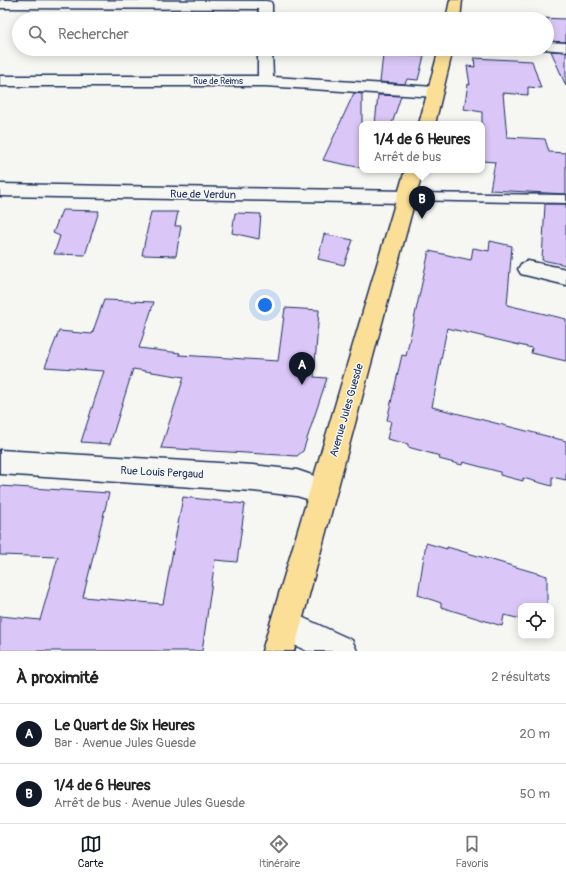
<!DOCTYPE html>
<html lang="fr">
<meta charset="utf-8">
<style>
body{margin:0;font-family:Pangolin,sans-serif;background:#f2f2f2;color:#222}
.controls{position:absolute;right:12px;bottom:12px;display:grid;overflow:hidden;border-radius:8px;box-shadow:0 2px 10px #0003}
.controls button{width:36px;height:36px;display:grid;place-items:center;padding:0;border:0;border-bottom:1px solid #e0e0e0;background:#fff;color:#222;font:20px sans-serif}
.you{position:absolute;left:265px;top:305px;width:14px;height:14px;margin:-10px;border:3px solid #fff;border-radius:50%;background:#1a73e8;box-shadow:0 0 0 6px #1a73e833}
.badge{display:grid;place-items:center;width:26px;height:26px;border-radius:50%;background:#111827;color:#fff;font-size:13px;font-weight:700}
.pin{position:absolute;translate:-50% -33px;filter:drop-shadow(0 1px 2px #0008)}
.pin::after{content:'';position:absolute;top:21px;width:14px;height:12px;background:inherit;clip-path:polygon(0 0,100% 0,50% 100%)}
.popup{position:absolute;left:359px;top:121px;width:126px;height:52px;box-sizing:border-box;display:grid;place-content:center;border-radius:8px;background:#fff;filter:drop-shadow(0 1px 3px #0005);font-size:13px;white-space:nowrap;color:#767676}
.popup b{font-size:15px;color:#222}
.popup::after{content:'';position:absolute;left:50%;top:100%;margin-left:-8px;border:8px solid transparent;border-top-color:#fff}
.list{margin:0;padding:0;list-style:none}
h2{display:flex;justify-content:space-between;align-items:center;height:52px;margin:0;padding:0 16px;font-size:17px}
h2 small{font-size:13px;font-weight:400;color:#767676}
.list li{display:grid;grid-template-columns:26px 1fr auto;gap:12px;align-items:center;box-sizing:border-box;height:60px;padding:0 16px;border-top:1px solid #e0e0e0}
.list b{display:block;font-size:15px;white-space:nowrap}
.list p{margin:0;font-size:13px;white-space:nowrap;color:#767676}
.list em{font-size:13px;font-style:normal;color:#767676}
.icon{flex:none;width:22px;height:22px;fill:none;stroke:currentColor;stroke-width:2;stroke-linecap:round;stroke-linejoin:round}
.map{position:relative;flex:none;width:566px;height:651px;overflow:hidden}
.search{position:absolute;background:#fff;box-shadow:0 2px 10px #0003;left:12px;right:12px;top:12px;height:44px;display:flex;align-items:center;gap:10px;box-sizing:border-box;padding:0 14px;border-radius:22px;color:#767676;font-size:15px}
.sheet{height:172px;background:#fff}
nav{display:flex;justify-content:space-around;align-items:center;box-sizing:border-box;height:56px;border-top:1px solid #e0e0e0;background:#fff;font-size:11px;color:#767676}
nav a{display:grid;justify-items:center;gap:2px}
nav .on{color:#111827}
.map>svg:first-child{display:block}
</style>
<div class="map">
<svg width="566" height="651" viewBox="0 0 566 651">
<rect width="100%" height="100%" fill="#f6f6f2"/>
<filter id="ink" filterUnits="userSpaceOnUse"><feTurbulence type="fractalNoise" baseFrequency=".025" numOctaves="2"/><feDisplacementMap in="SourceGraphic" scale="8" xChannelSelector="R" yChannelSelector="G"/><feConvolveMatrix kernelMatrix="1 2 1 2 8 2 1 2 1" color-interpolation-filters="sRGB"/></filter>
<g filter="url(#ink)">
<g fill="#dac7f8" stroke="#1b2f5e">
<path d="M537,18L566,19V42L547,41V19Z"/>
<path d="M551,51L566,52V86Z"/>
<path d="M383,55L424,56L418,80L407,79L405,84L380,82Z"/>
<path d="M474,58L532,61L541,88L528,87V95L503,93L507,137L545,139L549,152L566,153V194L490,190L495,162L482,161V112L464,109L468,84L470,85L467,66L475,67Z"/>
<path d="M354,93L362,94V168L323,160Z"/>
<path d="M378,95L401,96L392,124H375Z"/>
<path d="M545,204H566V265L542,260Z"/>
<path d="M62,210L99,211L85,255L54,254L60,236L53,233Z"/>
<path d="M151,212H178L175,226H181L176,256L142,255Z"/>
<path d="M235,213L261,214L259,239L232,233Z"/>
<path d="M324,234L353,240L344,265L318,259Z"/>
<path d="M490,241L512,246L507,305L566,319V361L531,353L532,348L447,328L432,407L566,441V480L552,477V486L523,478V481L500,475V472L463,462L462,465L439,459L440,456L408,447V444L387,439L391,421L387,420L402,355L406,356L429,251L471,260L473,248L489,251Z"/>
<path d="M104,300L154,302L139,348L180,353L179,355L278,361L285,308L319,310L314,377L327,378L303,451L297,456L161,448L184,377L133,369L110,444L81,442L104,371L45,367L59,331L92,334Z"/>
<path d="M0,486L109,493L83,597L163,604L183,497L245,504L237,562L215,560L202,651H0V616L40,620L58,557L0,555Z"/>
<path d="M426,543L447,549V547L547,576V606H521V619L504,615L502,626L441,607V603L418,595Z"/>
</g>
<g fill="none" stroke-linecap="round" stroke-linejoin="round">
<g stroke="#1b2f5e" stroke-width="3">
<path id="lane" d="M407,193L566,195V203L403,200L401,197L403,194Z"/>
</g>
<g stroke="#1b2f5e" stroke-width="3">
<g id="street">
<path d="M0,0L266,1L271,2L272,5V19H258L259,9L0,8Z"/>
<path d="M547,42L566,43V51L542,49H547Z"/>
<path d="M258,49H272L273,77L435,87L440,89L443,92L440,95L435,97L265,86H0V76H258Z"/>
<path d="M0,184L407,191L414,193L416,197L414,201L407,203L0,196Z"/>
<path d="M528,261L566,269V285L521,274L518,269L521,264Z"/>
<path d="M0,450L253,465L297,470L332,482L336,491L332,500L323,504L297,496L253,491L0,474Z"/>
<path d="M286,610L352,640L357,651H307L275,636L271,625L275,614Z"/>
</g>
</g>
<g stroke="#1b2f5e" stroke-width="3">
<g id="primary">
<path d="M450,0H462L460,19H446Z"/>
<path d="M439,49H453L435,124H419Z"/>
<path d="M405,170H423L294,651H262Z"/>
</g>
</g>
<use href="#lane" fill="#f6f6f2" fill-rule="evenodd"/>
<use href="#street" fill="#f6f6f2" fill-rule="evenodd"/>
<use href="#primary" fill="#fbdf96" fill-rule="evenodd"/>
</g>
</g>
<g text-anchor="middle" stroke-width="3" stroke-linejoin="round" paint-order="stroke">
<g font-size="9" fill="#1b2f5e" stroke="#f6f6f2">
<text x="218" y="84">Rue de Reims</text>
</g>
<g font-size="11" fill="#1b2f5e" stroke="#f6f6f2">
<text transform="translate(203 194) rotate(1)" y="4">Rue de Verdun</text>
<text transform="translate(346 410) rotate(-74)" y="4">Avenue Jules Guesde</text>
<text transform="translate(162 472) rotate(3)" y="4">Rue Louis Pergaud</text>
</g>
</g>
</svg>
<div class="controls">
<button><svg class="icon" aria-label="locate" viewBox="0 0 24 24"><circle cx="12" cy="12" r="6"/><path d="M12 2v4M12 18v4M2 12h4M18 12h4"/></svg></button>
</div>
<div class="you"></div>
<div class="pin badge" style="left:302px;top:385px">A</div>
<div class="pin badge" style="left:422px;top:219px">B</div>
<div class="popup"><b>1/4 de 6 Heures</b>Arrêt de bus</div>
<div class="search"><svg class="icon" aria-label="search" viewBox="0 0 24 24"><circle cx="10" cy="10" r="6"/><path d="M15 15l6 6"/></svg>Rechercher</div>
</div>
<section class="sheet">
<h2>À proximité<small>2 résultats</small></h2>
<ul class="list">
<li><span class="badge">A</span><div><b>Le Quart de Six Heures</b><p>Bar · Avenue Jules Guesde</p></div><em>20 m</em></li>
<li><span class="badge">B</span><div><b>1/4 de 6 Heures</b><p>Arrêt de bus · Avenue Jules Guesde</p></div><em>50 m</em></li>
</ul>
</section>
<nav>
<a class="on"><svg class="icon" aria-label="map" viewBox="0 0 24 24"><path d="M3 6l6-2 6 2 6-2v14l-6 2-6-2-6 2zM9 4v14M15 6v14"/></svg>Carte</a>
<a><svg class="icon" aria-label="directions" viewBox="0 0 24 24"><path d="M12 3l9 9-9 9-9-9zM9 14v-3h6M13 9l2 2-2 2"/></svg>Itinéraire</a>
<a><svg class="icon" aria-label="saved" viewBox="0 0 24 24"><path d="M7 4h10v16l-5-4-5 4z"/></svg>Favoris</a>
</nav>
